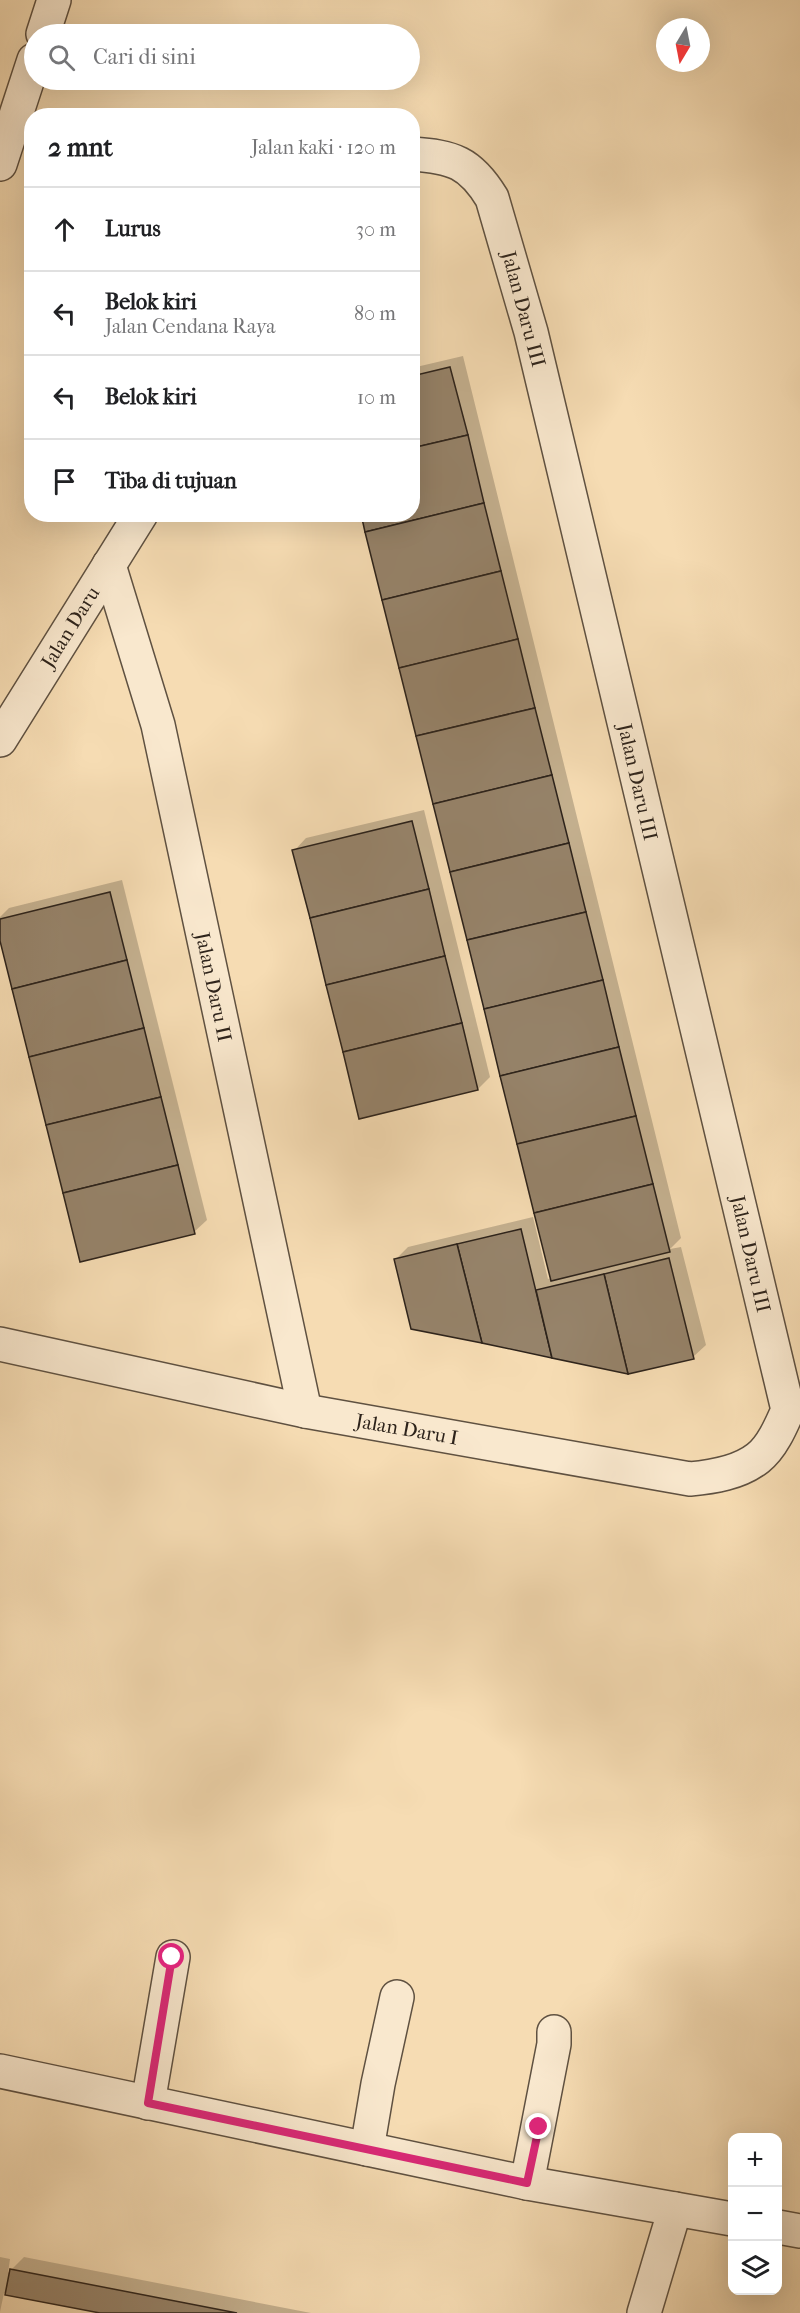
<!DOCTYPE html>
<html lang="id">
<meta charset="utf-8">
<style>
body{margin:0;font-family:"IM FELL French Canon",serif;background:#f6f6f6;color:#202124}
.controls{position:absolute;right:18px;bottom:18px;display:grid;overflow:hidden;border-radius:12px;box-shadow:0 6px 24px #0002}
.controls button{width:54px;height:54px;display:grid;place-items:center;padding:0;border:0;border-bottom:2px solid #e0e0e0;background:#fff;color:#202124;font:30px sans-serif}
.compass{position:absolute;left:656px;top:18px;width:54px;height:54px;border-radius:50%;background:#fff;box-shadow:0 6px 24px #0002;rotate:190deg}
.stop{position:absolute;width:18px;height:18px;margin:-14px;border:4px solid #db2777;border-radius:50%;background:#fff}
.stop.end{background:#db2777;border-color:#fff;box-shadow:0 2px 6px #0008}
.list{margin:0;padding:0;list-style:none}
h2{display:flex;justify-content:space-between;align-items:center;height:78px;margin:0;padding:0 24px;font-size:26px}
h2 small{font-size:20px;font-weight:400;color:#757577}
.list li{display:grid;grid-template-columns:39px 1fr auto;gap:18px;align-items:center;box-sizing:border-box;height:84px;padding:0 24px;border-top:2px solid #e0e0e0}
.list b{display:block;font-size:22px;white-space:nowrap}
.list p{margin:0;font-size:20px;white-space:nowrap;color:#757577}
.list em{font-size:20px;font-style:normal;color:#757577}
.icon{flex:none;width:33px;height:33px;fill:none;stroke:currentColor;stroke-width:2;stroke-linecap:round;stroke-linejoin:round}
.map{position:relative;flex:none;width:800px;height:2313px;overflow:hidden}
.search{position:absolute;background:#fff;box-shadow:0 6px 24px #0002;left:24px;top:24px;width:396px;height:66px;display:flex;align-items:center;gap:15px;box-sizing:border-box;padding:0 21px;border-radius:33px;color:#757577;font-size:22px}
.panel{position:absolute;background:#fff;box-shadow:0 6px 24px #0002;left:24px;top:108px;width:396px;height:414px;border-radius:24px}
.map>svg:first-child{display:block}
</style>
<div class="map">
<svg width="800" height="2313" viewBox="0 0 800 2313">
<rect width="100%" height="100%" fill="#f6dcb3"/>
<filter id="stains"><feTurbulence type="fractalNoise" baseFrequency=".00333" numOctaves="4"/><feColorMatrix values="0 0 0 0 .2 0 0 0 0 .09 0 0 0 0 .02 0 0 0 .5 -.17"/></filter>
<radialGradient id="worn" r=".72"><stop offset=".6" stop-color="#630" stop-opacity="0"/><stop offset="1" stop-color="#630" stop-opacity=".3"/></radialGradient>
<g fill="#0003">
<path d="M463,356L681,1238L670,1249L681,1247L706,1345L693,1357L628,1373L412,1327L396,1259L408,1247L533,1217L548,1279L552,1278L412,514V368Z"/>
<path d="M424,810L490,1077L478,1089L294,851L306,838Z"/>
<path d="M122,880L207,1220L194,1232L0,935V917L9,908Z"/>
<path d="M0,2257L10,2259L8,2273L24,2257L311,2313H108L4,2293L0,2312Z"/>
</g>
<g fill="#96836a" stroke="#2d231b" stroke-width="1.5">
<path d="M450,367L468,435L412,448V376Z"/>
<path d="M468,435L484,503L365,532L361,514H412V448Z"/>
<path d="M484,503L501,571L382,600L365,532Z"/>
<path d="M501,571L518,639L399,668L382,600Z"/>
<path d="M518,639L535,708L416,736L399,668Z"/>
<path d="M535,708L552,775L433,804L416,736Z"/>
<path d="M552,775L569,843L450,872L433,804Z"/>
<path d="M412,821L429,889L310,918L292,850Z"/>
<path d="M569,843L586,912L467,940L450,872Z"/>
<path d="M429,889L445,956L326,985L310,918Z"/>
<path d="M110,892L127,960L12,989L0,941V919Z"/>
<path d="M586,912L603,980L484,1009L467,940Z"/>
<path d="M445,956L462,1023L343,1052L326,985Z"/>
<path d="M127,960L144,1028L29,1057L12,989Z"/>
<path d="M603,980L619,1047L500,1076L484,1009Z"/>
<path d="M462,1023L478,1090L359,1119L343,1052Z"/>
<path d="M144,1028L161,1097L46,1125L29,1057Z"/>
<path d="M619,1047L636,1116L517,1144L500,1076Z"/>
<path d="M161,1097L178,1165L63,1193L46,1125Z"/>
<path d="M636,1116L653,1184L534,1213L517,1144Z"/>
<path d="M178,1165L195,1234L80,1262L63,1193Z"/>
<path d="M653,1184L670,1252L551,1281L534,1213Z"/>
<path d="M521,1229L552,1358L482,1343L457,1244Z"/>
<path d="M457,1244L482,1343L411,1329L394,1259Z"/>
<path d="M669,1258L694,1359L628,1374L604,1274Z"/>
<path d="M604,1274L628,1374L552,1358L536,1290Z"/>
<path d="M10,2269L237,2313H100L5,2295Z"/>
</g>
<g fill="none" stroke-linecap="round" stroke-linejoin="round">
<g stroke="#5f5141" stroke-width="36">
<g id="minor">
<path d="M43,34L54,0"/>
<path d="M0,164L34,60"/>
<path d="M109,565L158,725L305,1411"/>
<path d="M0,740L141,514"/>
<path d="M0,1344L305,1411L690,1479C713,1477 739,1473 758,1458C772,1447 781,1426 788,1410L531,332L492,198C470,162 453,157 412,154"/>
<path d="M0,2071L527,2183L732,2219"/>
<path d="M148,2103L173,1957"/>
<path d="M367,2149L378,2084L397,1997"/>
<path d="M527,2183L554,2044V2032"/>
<path d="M778,2227L800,2231"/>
<path d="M644,2313L675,2209"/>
</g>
</g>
<use href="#minor" stroke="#f9e8ce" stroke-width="33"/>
</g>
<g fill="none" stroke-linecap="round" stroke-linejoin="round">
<path stroke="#db2777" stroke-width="8" d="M172,1957L148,2103L527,2183L539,2127"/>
</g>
<g text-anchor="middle" stroke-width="4.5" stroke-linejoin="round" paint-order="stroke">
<g font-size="20" fill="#2d231b" stroke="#f9e8ce">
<text transform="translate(524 309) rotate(75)" y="7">Jalan Daru III</text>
<text transform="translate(70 627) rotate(-58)" y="7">Jalan Daru</text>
<text transform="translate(638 782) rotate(77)" y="7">Jalan Daru III</text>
<text transform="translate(214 987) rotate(78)" y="7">Jalan Daru II</text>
<text transform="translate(751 1254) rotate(77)" y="7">Jalan Daru III</text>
<text transform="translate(407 1429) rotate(10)" y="7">Jalan Daru I</text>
</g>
</g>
<rect width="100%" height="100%" filter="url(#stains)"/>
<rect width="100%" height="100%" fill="url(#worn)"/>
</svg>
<div class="controls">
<button>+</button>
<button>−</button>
<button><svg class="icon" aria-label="layers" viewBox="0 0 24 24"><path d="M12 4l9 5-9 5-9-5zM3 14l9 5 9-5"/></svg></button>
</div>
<svg class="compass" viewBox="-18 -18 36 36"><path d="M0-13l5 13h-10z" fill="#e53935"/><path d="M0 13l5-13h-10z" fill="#757577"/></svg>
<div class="stop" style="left:172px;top:1957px"></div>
<div class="stop end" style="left:539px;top:2127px"></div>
<div class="search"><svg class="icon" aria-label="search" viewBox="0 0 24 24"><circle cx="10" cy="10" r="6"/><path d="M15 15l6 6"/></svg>Cari di sini</div>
<section class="panel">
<h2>2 mnt<small>Jalan kaki · 120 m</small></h2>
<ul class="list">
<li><svg class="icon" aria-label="ahead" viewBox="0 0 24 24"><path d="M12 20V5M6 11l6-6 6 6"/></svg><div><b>Lurus</b></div><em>30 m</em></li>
<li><svg class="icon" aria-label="left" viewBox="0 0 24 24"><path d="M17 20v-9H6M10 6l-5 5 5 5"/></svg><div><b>Belok kiri</b><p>Jalan Cendana Raya</p></div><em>80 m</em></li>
<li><svg class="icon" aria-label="left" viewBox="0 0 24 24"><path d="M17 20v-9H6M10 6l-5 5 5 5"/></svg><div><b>Belok kiri</b></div><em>10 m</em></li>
<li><svg class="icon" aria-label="arrive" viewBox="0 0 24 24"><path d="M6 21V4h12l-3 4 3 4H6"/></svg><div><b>Tiba di tujuan</b></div></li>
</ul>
</section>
</div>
